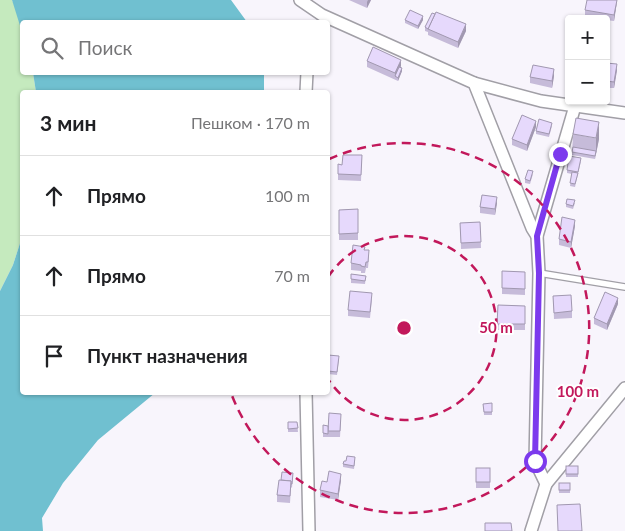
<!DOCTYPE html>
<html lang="ru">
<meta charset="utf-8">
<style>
body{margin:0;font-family:Lato,sans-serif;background:#f2f2f2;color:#202124}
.controls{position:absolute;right:15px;top:15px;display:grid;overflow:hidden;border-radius:5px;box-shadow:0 1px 4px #0004}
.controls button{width:45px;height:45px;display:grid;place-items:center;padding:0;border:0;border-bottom:1px solid #e0e0e0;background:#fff;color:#202124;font:25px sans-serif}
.stop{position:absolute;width:15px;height:15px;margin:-11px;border:4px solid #7c3aed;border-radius:50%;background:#fff}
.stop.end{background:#7c3aed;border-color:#fff;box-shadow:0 1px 5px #0008}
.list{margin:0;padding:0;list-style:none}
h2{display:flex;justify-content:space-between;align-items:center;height:65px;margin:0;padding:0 20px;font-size:21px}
h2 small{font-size:16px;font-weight:400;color:#757577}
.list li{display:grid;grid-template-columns:32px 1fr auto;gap:15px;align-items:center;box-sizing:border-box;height:80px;padding:0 20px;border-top:1px solid #e0e0e0}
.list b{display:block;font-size:19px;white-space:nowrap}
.list em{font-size:16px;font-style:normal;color:#757577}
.icon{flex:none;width:28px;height:28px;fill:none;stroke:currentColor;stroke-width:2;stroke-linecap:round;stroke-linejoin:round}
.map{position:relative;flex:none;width:625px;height:531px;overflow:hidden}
.search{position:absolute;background:#fff;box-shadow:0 1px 4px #0004;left:20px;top:20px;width:310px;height:55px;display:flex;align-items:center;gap:12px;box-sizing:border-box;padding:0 18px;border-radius:5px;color:#757577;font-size:19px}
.panel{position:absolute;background:#fff;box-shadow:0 1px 4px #0004;left:20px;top:90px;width:310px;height:305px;border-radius:5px}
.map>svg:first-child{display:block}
</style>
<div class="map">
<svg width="625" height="531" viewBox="0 0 625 531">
<rect width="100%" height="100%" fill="#f8f5fc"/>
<path fill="#c5eabe" d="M0,0H12C24,24 22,46 22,72L33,73L36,92H22V237L13,265L0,291Z"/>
<g fill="#70c0d0">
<path d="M12,0H231L247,22H22V32Z"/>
<path d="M33,73H264V92H36Z"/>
<path d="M22,237V392L155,393L98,440L63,483L42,518L43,531H0V291L13,265Z"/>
</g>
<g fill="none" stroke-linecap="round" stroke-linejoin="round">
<g stroke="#a19fa6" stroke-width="8">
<path id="lane" d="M539,273L625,287"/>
</g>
<g stroke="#a19fa6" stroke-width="14">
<g id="street">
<path d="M300,0L322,15L474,83L532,228L537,236L539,273L535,461L546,484L531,531"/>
<path d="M474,83L541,101L625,113"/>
<path d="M306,92L307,72"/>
<path d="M537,236L575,106"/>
<path d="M306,392L309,531"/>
<path d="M546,484L625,388"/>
</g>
</g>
<use href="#lane" stroke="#fff" stroke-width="5.5"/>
<use href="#street" stroke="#fff" stroke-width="11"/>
</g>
<g fill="#c6bbd9">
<path d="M349,0H371L367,8Z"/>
<path d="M617,0L614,21L606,20V19H600L585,16V10Z"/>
<path d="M405,20H423L418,29L405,23Z"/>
<path d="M425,27L466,31L458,48L428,35V32L425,31Z"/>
<path d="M367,61L401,66L400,67L402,71L398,81L367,67Z"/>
<path d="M606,63L617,70L614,88H606Z"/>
<path d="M554,76L552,88L530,83V77Z"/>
<path d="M552,126L549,137L536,134V131Z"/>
<path d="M536,127L527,151L512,145V139Z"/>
<path d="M573,134L599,139L595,159L572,155Z"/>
<path d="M362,155L361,181L338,180V164L342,165Z"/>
<path d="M581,161L575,187L570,186L572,174L567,173V170Z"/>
<path d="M533,174L530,184L525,183V179Z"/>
<path d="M497,203L495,215L480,213V207Z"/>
<path d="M575,203L573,209L566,207V204Z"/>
<path d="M358,209V240H339V210Z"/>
<path d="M480,222L481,248L461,249L460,223Z"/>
<path d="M575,226L571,248L559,245V239Z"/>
<path d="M365,250L369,257L368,268H366L365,273H361V271L351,270V263Z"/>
<path d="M502,271L525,272V295L502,294Z"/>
<path d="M351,274L366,276L365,284L351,283Z"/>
<path d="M553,296L572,311V318L554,319Z"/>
<path d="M372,299L370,318L348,316V310Z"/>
<path d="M618,304L607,330L594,324V318Z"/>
<path d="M498,305L525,306V330H497Z"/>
<path d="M339,359L337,375L328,374V362Z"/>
<path d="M483,404L492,412V415H484Z"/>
<path d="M341,420L340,437H323V425L328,426Z"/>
<path d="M288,422H297L298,432H288Z"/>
<path d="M355,460L354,469L343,467V464Z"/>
<rect x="566" y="466" width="12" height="11"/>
<rect x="476" y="468" width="14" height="20"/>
<path d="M293,473L292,488L291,487L290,503L277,502V495L281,480Z"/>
<path d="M341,480L338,500L320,497V490L327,482Z"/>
<rect x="559" y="483" width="11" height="10"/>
</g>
<g fill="#a198b0">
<path d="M368,0H371L367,8V2Z"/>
<path d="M617,0V2L614,21V15Z"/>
<path d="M423,16V20L418,29V26Z"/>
<path d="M466,24V31L458,48V42Z"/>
<path d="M401,60V66L396,77L395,76V73Z"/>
<path d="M617,64V70L614,88V82Z"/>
<path d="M402,68V71L398,81V78Z"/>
<path d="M554,69V76L552,88V81Z"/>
<path d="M536,121V127L527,151V145Z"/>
<path d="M599,122V139L595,159L596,151V138Z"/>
<path d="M497,197V203L495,215V209Z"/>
<path d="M575,220V226L571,248V242Z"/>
<path d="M618,298V304L607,330V324Z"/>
<path d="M341,474V480L338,500V494Z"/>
</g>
<g fill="#e6d9fc" stroke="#a198b0">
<path d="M587,0H617L614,15L585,10Z"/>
<path d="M410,10L423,16L418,26L405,20Z"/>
<path d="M436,12L466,24L458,42L428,29Z"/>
<path d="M432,13L435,14L428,29L425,27Z"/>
<path d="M373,47L401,60L395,73L367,61Z"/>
<path d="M606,63L617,64L614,82L606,81Z"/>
<path d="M533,65L554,69L552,81L530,77Z"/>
<path d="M399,67L402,68L398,78L395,76Z"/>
<path d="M522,115L536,121L527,145L512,139Z"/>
<path d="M576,118L599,122L596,138L573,134Z"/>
<path d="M539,119L552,123L549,134L536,131Z"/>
<path d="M573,147L596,151L595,156L572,152Z"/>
<path d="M343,155H362L361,175L338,174V164L342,165Z"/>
<path d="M569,156L581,158L578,172L567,170Z"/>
<path d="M528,170L533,171L530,181L525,179Z"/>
<path d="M572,172L578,173L575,184L570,183Z"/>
<path d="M482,195L497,197L495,209L480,207Z"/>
<path d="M567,199L575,200L573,206L566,204Z"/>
<path d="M358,209V233L339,234V210Z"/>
<path d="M562,217L575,220L571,242L559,239Z"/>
<path d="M480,222L481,242L461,243L460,223Z"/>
<path d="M353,245L365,247L364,250H369L368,262H366L365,267L361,266V265L351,263Z"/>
<path d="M502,271L525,272V289L502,288Z"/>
<path d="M351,274L366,276L365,281L351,279Z"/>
<path d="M350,291L372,293L370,312L348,310Z"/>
<path d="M605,292L618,298L607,324L594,318Z"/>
<path d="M571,295L572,311L554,313L553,296Z"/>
<path d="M498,305L525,306V324H497Z"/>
<path d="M328,355L339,356L337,372L328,371Z"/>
<path d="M492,403V412H484L483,404Z"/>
<path d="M329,413L341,414L340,431H328Z"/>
<path d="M288,422H297L298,428L288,429Z"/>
<path d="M323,425L328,426V434L323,433Z"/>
<path d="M347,456L355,457L354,466L343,464L344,461H346Z"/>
<rect x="566" y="466" width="12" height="8"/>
<rect x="476" y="468" width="14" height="14"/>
<path d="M329,471L341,474L338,494L320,490L322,481L327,482Z"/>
<path d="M282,472L293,473L292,484H291V481L281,480Z"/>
<path d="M279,480L291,481L290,496L277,495Z"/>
<rect x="559" y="483" width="11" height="7"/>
<path d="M580,504L582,531H558L557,505Z"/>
<path d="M485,523H511L512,531H485Z"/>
</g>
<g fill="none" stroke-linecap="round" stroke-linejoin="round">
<path stroke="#7c3aed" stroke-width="6" d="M535,461L539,273L537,236L560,154"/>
</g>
<g fill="none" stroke="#c2185b" stroke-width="2.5" stroke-dasharray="9 6">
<path d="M328 277A92 92 0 1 1 328 379"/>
<path d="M329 159A185 185 0 1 1 231 393"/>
</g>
<circle cx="404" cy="328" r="8" fill="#c2185b" stroke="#fff" stroke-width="2.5"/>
<g font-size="15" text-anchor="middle" font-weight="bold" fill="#c2185b" stroke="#fff" stroke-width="4" stroke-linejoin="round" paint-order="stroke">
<text x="496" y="333">50 m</text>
<text x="578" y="397">100 m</text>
</g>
</svg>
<div class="controls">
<button>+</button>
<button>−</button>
</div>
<div class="stop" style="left:535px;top:461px"></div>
<div class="stop end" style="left:560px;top:154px"></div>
<div class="search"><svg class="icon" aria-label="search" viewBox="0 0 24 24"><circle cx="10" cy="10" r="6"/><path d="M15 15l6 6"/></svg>Поиск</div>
<section class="panel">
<h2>3 мин<small>Пешком · 170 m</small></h2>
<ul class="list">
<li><svg class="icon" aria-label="ahead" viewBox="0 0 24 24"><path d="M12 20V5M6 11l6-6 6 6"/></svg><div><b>Прямо</b></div><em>100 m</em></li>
<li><svg class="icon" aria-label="ahead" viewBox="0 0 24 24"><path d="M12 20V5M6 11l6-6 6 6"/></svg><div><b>Прямо</b></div><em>70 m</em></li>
<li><svg class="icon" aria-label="arrive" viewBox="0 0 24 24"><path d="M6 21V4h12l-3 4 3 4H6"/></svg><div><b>Пункт назначения</b></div></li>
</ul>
</section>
</div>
